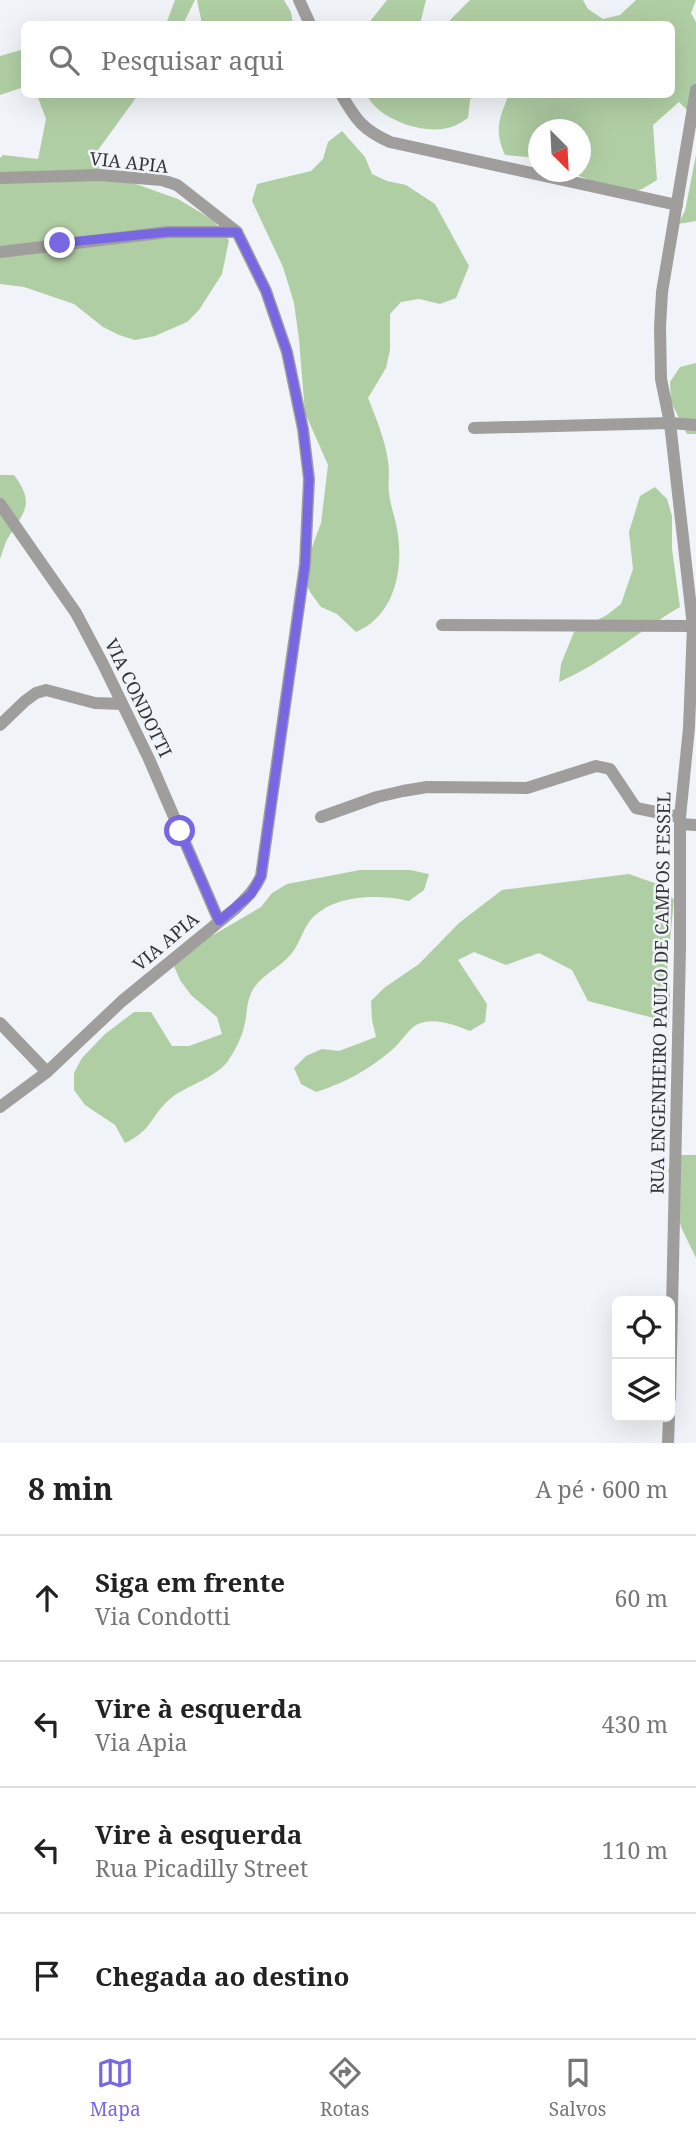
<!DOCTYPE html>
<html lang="pt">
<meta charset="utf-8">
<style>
body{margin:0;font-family:"Noto Serif",serif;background:#f6f6f6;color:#222}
.controls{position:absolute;right:21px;bottom:21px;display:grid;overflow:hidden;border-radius:10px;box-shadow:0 7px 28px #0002}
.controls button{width:63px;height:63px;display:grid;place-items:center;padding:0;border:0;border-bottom:2px solid #e0e0e0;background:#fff;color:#222;font:35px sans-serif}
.compass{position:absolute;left:528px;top:119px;width:63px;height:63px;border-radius:50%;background:#fff;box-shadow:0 7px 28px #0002;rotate:156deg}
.stop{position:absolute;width:21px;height:21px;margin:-16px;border:5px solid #7767e2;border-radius:50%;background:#fff}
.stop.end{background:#7767e2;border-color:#fff;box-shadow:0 2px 7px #0008}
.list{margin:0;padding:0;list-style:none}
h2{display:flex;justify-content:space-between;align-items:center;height:91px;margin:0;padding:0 28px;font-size:30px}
h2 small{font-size:23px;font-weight:400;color:#767676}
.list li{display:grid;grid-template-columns:46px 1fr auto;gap:21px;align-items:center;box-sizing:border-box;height:126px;padding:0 28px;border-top:2px solid #e0e0e0}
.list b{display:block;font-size:26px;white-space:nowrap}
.list p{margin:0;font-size:23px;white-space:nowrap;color:#767676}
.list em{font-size:23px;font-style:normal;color:#767676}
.icon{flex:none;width:38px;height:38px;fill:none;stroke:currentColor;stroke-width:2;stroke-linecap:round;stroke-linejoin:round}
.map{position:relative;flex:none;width:696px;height:1443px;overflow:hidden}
.search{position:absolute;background:#fff;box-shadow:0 7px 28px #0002;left:21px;right:21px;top:21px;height:77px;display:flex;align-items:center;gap:18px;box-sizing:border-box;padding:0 24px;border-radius:10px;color:#767676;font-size:26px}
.sheet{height:595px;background:#fff}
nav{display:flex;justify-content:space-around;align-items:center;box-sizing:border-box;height:98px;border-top:2px solid #e0e0e0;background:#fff;font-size:19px;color:#767676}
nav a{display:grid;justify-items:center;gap:4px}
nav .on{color:#7767e2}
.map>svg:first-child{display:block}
</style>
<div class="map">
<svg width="696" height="1443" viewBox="0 0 696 1443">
<rect width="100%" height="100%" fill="#f0f3f7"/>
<g fill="#b0cea4">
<path d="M175,0H195L183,24H166Z"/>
<path d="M197,0H284L291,12L293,24H202Z"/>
<path d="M387,0H426L420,24H368Z"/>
<path d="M470,0H583L588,9L603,19L620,15L636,0H696L691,13L696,22V126L692,115L679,102L653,125L657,180L642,189L625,194L569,172H580V130H538V158L505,155C495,132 498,122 507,99L505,95L672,94V24H449L450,20Z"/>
<path d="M24,49V87L0,95V56Z"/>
<path d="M37,95H138L93,157L102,172L178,199L213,220L229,240L222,274L199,310L187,322L155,336L135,340L119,335L103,327L74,304L24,287L0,284V158L3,155L38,159L46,119Z"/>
<path d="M367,95H474L470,100L468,118C463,121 459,124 454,126C428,137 378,120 367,95Z"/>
<path d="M342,131L365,157L372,174L387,181L406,185L435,204L469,266L456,298L440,304L419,299L401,302L390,314V350L386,368L368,398C377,420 388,447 389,471C389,478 388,485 389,493C390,504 394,514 396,524C405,564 397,615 356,632L337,614L321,607L310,592L302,574L321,523L328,465L305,413L299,339L294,303L283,267L252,201L257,184L311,171L323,159L328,142Z"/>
<path d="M696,155V221L678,224L685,211Z"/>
<path d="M696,363V434H687L671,402L670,382L680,367Z"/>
<path d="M0,475H14C35,503 25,511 8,538C4,544 3,552 0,559Z"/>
<path d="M655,487L667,499L672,516V549L680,607C639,631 603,663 559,682L561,664L574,632L607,615L621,604L633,569L629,532L640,496Z"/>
<path d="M360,870H410L429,874L424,890L409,901C378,894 331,894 309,922C302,932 299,945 291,954C279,969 256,977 250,996C246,1006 247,1017 244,1027C242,1037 234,1052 228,1061C213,1080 188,1084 170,1099C151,1115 152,1131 125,1143L115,1125L85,1105L74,1090V1073L82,1058L105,1034L134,1012H151L172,1046H189L222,1034L217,1017L191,995L180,980L173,964L181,949L215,934L261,907L272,893L287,884Z"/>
<path d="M629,874L663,886L674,900L667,972L670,990L669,1022L588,1001L572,970L539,953L506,965L474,952L458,960L487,1004L485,1022L470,1031C455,1025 432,1016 416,1025C407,1031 401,1042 393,1049C370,1069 345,1083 316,1092L301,1084L294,1068L306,1056L322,1049L339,1051L376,1037L372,1020L371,1001L384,988L419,964L459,923L502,890Z"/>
<path d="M681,1155H696V1258L681,1227L668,1170Z"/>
</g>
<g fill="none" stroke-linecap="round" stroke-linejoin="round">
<g stroke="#9f9e9c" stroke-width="12">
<path d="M299,0L310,24"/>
<path d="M341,94C356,120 363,130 390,142L677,205"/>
<path d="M0,178L100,175L162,180L177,185L237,232L266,291L287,352L303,429L309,479L305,564L261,876C255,890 246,898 236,908L122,1001L47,1072L0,1107"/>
<path d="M0,252L168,232H237"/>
<path d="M474,428L670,423L696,425"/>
<path d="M0,504L76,613L103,664L149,759L219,921"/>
<path d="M442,625L693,626"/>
<path d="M0,725L25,701L36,693L46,690L95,703L122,704"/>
<path d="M321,817L377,797L403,791L427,787L527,788L596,766L610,769L636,808L680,817"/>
<path d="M680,824L696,825"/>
<path d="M0,1023L47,1072"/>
<path d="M670,1398L680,949V817L689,728L693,626L670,423L661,379L660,327L662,292L696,90"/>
<path d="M668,1443L669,1417"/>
</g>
</g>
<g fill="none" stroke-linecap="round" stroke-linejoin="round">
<path stroke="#7767e2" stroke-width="9" d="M60,243L168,232H237L266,291L287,352L303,429L309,480L305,565L261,876L251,894L219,921L180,831"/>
</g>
<g text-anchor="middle" stroke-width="5" stroke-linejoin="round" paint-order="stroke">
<g font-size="18" fill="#353537" stroke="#f0f3f7">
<text transform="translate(129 163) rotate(6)" y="6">VIA APIA</text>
<text transform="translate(138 698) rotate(64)" y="6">VIA CONDOTTI</text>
<text transform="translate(166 942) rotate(-40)" y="6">VIA APIA</text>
<text transform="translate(661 993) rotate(-89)" y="6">RUA ENGENHEIRO PAULO DE CAMPOS FESSEL</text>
</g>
</g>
</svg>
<div class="controls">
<button><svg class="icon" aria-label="locate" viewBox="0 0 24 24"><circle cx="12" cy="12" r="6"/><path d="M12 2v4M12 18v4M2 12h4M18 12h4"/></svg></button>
<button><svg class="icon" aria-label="layers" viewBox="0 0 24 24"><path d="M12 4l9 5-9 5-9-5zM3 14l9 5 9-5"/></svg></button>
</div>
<svg class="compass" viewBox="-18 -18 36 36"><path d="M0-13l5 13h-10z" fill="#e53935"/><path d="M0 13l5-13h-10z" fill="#767676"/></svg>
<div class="stop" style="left:180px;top:831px"></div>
<div class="stop end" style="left:60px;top:243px"></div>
<div class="search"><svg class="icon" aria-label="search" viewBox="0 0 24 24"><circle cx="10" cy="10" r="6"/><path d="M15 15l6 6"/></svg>Pesquisar aqui</div>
</div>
<section class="sheet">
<h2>8 min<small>A pé · 600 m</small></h2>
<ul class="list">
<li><svg class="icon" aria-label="ahead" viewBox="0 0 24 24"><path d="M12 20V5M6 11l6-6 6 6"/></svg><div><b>Siga em frente</b><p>Via Condotti</p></div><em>60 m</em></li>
<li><svg class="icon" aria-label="left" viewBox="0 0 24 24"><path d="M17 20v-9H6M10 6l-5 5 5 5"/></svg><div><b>Vire à esquerda</b><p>Via Apia</p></div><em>430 m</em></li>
<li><svg class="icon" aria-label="left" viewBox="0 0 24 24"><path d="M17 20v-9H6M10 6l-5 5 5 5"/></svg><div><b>Vire à esquerda</b><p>Rua Picadilly Street</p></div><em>110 m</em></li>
<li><svg class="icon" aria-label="arrive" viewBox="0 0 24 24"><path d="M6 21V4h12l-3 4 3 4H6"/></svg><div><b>Chegada ao destino</b></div></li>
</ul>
</section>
<nav>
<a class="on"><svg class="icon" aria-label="map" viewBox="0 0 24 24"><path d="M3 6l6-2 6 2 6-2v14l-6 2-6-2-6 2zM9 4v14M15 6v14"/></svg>Mapa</a>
<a><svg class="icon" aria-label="directions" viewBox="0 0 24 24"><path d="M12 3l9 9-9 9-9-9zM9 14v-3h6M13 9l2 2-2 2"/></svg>Rotas</a>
<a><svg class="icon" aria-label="saved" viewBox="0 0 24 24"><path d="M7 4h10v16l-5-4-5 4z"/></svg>Salvos</a>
</nav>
